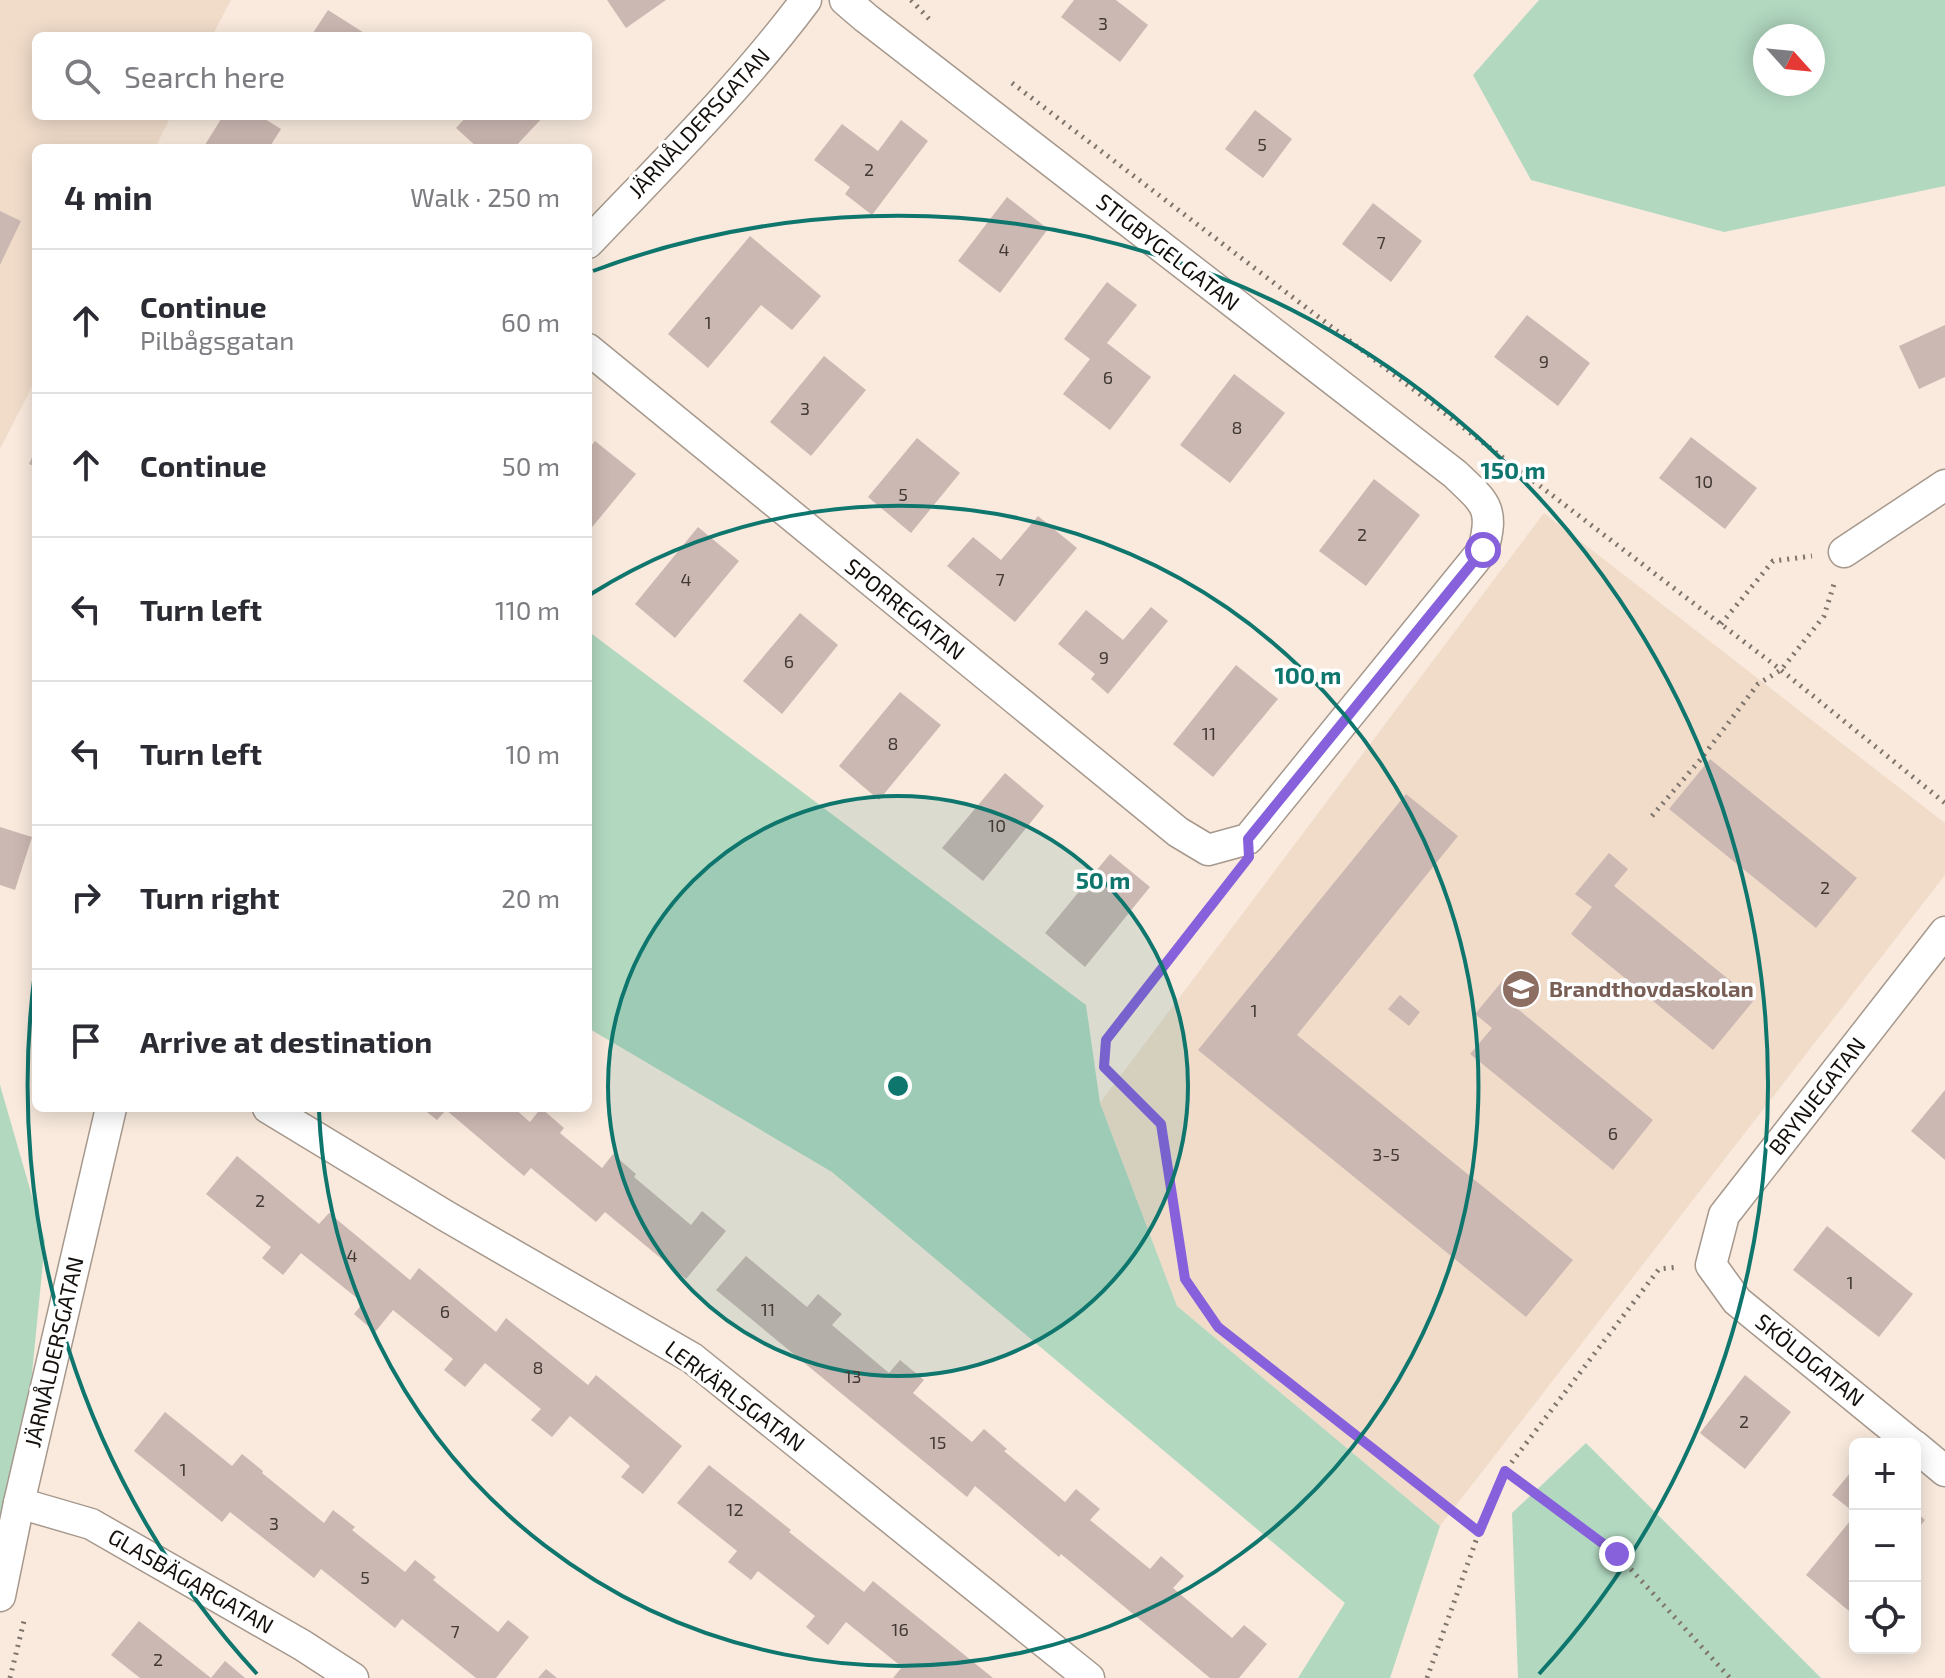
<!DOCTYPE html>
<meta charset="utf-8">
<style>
body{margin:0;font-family:"Exo 2",sans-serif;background:#f7f7f7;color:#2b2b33}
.controls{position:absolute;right:24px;bottom:24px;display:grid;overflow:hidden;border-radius:12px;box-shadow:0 4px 20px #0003}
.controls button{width:72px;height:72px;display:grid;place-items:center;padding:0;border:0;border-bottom:2px solid #e1e1e2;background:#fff;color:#2b2b33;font:40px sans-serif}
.compass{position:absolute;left:1753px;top:24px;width:72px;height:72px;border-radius:50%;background:#fff;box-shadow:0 4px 20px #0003;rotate:117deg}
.stop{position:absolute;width:24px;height:24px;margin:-18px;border:6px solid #8761dc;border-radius:50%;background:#fff}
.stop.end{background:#8761dc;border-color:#fff;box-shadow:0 2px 8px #0008}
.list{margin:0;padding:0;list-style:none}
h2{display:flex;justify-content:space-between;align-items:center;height:104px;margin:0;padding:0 32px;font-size:34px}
h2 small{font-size:26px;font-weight:400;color:#7c7c81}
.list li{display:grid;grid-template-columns:52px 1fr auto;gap:24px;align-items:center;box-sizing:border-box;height:144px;padding:0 32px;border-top:2px solid #e1e1e2}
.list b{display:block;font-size:30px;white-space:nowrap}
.list p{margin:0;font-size:26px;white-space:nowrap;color:#7c7c81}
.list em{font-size:26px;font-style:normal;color:#7c7c81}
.icon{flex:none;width:44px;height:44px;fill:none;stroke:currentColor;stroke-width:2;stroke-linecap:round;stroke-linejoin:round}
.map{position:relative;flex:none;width:1945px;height:1678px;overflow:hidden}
.search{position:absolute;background:#fff;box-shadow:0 4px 20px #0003;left:32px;top:32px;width:560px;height:88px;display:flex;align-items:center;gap:20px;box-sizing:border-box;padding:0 28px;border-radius:12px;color:#7c7c81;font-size:30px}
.panel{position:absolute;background:#fff;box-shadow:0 4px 20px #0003;left:32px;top:144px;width:560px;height:968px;border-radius:12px}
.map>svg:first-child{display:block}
</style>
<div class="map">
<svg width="1945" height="1678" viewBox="0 0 1945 1678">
<rect width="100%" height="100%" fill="#f9eadd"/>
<g fill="#f1dcca">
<path d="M0,0H231L212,36H36V116H171L155,148H36V379L0,449Z"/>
<path d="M1544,513L1945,823V875L1440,1526L1177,1306L1100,1103Z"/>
</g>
<g fill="#b2d8c0" fill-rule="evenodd">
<path d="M1539,0H1945V186L1724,232L1531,180L1473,75ZM1813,36V84H1765V36Z"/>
<path d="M588,631L1086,1005L1100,1103L1177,1306L1440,1526L1390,1678H1298L1345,1603L832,1172L588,1028Z"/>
<path d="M0,1085L45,1241L21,1486L0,1567Z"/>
<path d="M1586,1443L1821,1678H1518L1512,1513Z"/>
</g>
<g fill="#ccb8b3">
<path d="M607,0H666L626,28Z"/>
<path d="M1074,0H1116L1148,25L1120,62L1061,17Z"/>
<path d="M328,10L369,36H311Z"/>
<path d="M1255,110L1292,139L1263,178L1225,149Z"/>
<path d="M223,116H260L281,129L269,148H203Z"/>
<path d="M467,116H544L514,148H478L456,128Z"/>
<path d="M901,120L928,141L872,215L845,194L850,187L814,160L842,124L878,151Z"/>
<path d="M1007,197L1048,229L1000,293L958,261Z"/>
<path d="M1373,203L1422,241L1391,282L1342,244Z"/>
<path d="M0,211L21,221L0,265Z"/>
<path d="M750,236L821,296L792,330L761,305L708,368L668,334Z"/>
<path d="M1107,282L1137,305L1107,343L1151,377L1110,430L1063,394L1090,359L1064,339Z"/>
<path d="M1527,315L1590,363L1558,406L1494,357Z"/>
<path d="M1945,325V377L1919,389L1899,346Z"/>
<path d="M824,356L866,390L811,456L770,422Z"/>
<path d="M1234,374L1285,413L1230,483L1180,445Z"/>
<path d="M1691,437L1757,488L1725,529L1659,478Z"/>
<path d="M917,438L960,473L911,533L868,497Z"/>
<path d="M595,441L636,474L588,532V450Z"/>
<path d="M36,449V467L29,464Z"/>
<path d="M1374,479L1420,515L1366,586L1319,551Z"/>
<path d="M1038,516L1077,548L1015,622L947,566L973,537L1001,560Z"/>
<path d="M698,527L739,561L675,638L635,604Z"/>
<path d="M1151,607L1168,621L1108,694L1091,679L1095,674L1058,644L1086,610L1123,640Z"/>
<path d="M800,613L838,645L782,714L743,681Z"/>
<path d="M1236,665L1278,699L1213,777L1173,744Z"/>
<path d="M900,692L941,725L879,800L839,766Z"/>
<path d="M1710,759L1857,878L1816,928L1669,809Z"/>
<path d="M1005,773L1044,806L983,881L942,848Z"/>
<path d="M1406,794L1458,836L1297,1035L1573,1260L1526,1317L1198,1050Z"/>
<path d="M0,827L32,837L15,890L0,885Z"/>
<path d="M1609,853L1628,869L1614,886L1754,1000L1713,1050L1571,934L1592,907L1575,894Z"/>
<path d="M1110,854L1150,887L1085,967L1045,933Z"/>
<path d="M1509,973L1528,989L1514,1006L1653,1120L1613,1170L1470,1054L1492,1028L1475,1014Z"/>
<path d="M1400,995L1420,1012L1409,1026L1388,1009Z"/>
<path d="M1945,1090V1160L1911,1131Z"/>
<path d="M422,1108H514L530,1122L541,1108L564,1128L560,1133L602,1168L613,1154L636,1174L634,1177L691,1225L702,1211L726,1231L686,1279L605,1212L596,1222L531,1168L524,1176L446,1110L437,1120Z"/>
<path d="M237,1156L319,1224L329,1213L410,1280L419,1268L496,1332L506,1318L588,1385L596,1375L682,1446L643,1494L621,1477L630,1466L570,1416L552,1437L531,1420L541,1409L485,1363L465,1387L444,1370L453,1359L393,1310L375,1332L354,1314L363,1303L301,1253L283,1275L262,1258L271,1247L206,1194Z"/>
<path d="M1827,1226L1913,1294L1879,1337L1793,1270Z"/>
<path d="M746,1256L807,1307L818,1294L842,1314L832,1325L889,1373L900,1360L924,1380L913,1393L972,1442L984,1429L1007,1449L1004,1451L1065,1502L1076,1489L1100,1509L1090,1520L1150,1569L1161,1556L1184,1576L1173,1588L1232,1638L1244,1625L1267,1644L1239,1678H1210L1061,1554L1059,1557L975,1486L967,1497L716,1290Z"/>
<path d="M1745,1375L1791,1412L1745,1469L1700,1433Z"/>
<path d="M165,1412L232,1466L242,1454L263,1471L262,1473L324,1523L333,1510L355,1527L352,1530L405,1572L415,1560L436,1577L433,1580L498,1632L508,1620L529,1637L496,1678H476L402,1619L395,1628L321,1569L314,1578L230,1512L222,1522L134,1451Z"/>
<path d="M709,1465L791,1530L789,1532L864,1592L873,1581L993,1678H893L902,1667L846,1622L828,1645L806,1627L815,1616L758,1571L751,1580L728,1562L737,1551L677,1503Z"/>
<path d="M1855,1467V1513L1832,1495Z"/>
<path d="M1915,1511L1925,1520L1915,1532Z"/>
<path d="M1855,1515V1604L1849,1611L1806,1575Z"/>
<path d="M139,1621L211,1678H140L111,1655Z"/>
<path d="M225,1661L245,1678H211Z"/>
<path d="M546,1669L557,1678H538Z"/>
</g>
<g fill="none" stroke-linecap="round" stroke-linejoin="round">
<g stroke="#a6988c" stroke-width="33">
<g id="minor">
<path d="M588,243C663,164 741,87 806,0"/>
<path d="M588,349L1178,832L1208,850L1248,839L1483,550C1495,507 1485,503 1455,474L866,18L845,0"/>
<path d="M1844,552L1945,485"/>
<path d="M268,1108L446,1216L692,1358L1089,1678"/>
<path d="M1912,1444L1737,1301L1711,1265L1724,1215L1945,932"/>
<path d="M1915,1446L1945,1471"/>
<path d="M19,1503L91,1524L302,1645L353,1678"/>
<path d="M0,1596L19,1503L111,1108"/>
</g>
</g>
<g stroke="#7e746c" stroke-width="5" stroke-dasharray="2 6" stroke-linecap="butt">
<path d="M911,0L931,21"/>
<path d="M1012,83L1781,670L1945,803"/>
<path d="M1721,624L1773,561L1812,556"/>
<path d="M1652,816L1700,760L1758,684L1781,670L1824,616L1834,584"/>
<path d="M1230,882L1106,1040L1104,1067L1161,1124L1185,1279L1218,1327L1479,1532"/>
<path d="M1505,1471L1617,1554L1730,1678"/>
<path d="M10,1678L24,1621"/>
<path d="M1427,1678L1479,1532L1505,1471L1659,1269L1678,1267"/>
</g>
<use href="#minor" stroke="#fff" stroke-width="30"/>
</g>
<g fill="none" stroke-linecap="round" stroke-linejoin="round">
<path stroke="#8761dc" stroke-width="10" d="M1483,550L1248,839L1249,857L1106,1040L1104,1067L1161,1124L1185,1279L1218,1327L1479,1532L1505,1471L1617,1554"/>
</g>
<circle cx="898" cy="1086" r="290" fill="#0f766e" fill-opacity=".12"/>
<g fill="none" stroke="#0f766e" stroke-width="4">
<circle cx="898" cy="1086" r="290"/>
<path d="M591 594A580 580 0 1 1 319 1111"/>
<path d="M257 1674A870 870 0 0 1 35 972M593 271A870 870 0 0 1 1539 1674"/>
</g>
<defs>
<g id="school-disc" transform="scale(2)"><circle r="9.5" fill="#8d6e63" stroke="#fff"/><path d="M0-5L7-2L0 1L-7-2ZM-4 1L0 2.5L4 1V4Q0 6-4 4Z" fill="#fff"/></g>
</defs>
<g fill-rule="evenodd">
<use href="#school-disc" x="1521" y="989"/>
</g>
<g text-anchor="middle" stroke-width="7" stroke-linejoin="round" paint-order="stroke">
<g font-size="18" fill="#423935">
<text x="1103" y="30">3</text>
<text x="1262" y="151">5</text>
<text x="869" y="176">2</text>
<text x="1381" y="249">7</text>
<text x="1004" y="256">4</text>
<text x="708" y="329">1</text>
<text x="1544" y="368">9</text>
<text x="1108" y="384">6</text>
<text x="805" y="415">3</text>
<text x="1237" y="434">8</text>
<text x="1704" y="488">10</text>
<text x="903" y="501">5</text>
<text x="1362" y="541">2</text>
<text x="686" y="586">4</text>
<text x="1000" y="586">7</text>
<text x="1104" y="664">9</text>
<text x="789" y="668">6</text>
<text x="1209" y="740">11</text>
<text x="893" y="750">8</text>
<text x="997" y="832">10</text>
<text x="1825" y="894">2</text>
<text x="1254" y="1017">1</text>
<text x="1613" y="1140">6</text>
<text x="1386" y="1161">3-5</text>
<text x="260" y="1207">2</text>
<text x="352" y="1262">4</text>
<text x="1850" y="1289">1</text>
<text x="768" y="1316">11</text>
<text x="445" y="1318">6</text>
<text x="538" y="1374">8</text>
<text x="853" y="1383">13</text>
<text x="1744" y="1428">2</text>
<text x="938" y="1449">15</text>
<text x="183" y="1476">1</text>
<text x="735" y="1516">12</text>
<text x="274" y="1530">3</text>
<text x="365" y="1584">5</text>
<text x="900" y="1636">16</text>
<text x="455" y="1638">7</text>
<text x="158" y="1666">2</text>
</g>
<g font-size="22" fill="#140f0b" stroke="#fff">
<text transform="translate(699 123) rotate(-47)" y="8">JÄRNÅLDERSGATAN</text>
<text transform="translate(1168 252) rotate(38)" y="8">STIGBYGELGATAN</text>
<text transform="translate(905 609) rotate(39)" y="8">SPORREGATAN</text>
<text transform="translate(1817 1096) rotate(-52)" y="8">BRYNJEGATAN</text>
<text transform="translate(54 1352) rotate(-77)" y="8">JÄRNÅLDERSGATAN</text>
<text transform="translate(1810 1360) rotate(39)" y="8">SKÖLDGATAN</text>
<text transform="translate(735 1396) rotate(37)" y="8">LERKÄRLSGATAN</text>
<text transform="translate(191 1581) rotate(30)" y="8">GLASBÄGARGATAN</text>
</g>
<g font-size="22" font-weight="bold" fill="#785e54" stroke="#fff" text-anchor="start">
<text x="1549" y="997">Brandthovdaskolan</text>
</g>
</g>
<circle cx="898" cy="1086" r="12" fill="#0f766e" stroke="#fff" stroke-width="4"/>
<g font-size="24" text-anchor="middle" font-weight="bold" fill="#0f766e" stroke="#fff" stroke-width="7" stroke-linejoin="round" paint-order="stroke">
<text x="1513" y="479">150 m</text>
<text x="1308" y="684">100 m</text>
<text x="1103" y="889">50 m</text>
</g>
</svg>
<div class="controls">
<button>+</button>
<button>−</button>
<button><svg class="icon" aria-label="locate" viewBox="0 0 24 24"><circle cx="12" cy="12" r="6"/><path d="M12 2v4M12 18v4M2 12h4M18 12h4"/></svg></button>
</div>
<svg class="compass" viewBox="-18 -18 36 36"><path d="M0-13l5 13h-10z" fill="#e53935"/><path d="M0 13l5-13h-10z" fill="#7c7c81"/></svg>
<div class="stop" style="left:1483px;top:550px"></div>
<div class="stop end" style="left:1617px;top:1554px"></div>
<div class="search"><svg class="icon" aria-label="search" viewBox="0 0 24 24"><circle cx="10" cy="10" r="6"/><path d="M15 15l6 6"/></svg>Search here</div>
<section class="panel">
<h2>4 min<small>Walk · 250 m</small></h2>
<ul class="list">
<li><svg class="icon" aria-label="ahead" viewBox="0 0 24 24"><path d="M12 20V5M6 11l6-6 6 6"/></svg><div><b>Continue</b><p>Pilbågsgatan</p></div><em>60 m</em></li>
<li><svg class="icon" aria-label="ahead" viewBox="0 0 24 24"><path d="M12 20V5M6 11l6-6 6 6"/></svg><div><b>Continue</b></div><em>50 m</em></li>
<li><svg class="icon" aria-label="left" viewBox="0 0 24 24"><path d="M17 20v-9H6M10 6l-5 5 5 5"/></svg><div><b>Turn left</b></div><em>110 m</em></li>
<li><svg class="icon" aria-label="left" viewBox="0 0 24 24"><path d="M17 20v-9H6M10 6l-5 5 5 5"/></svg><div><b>Turn left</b></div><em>10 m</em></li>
<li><svg class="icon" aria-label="right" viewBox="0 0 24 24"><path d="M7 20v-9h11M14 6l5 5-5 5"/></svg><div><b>Turn right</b></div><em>20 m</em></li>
<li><svg class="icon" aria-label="arrive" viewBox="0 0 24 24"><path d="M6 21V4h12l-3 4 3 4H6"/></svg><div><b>Arrive at destination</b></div></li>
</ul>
</section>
</div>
